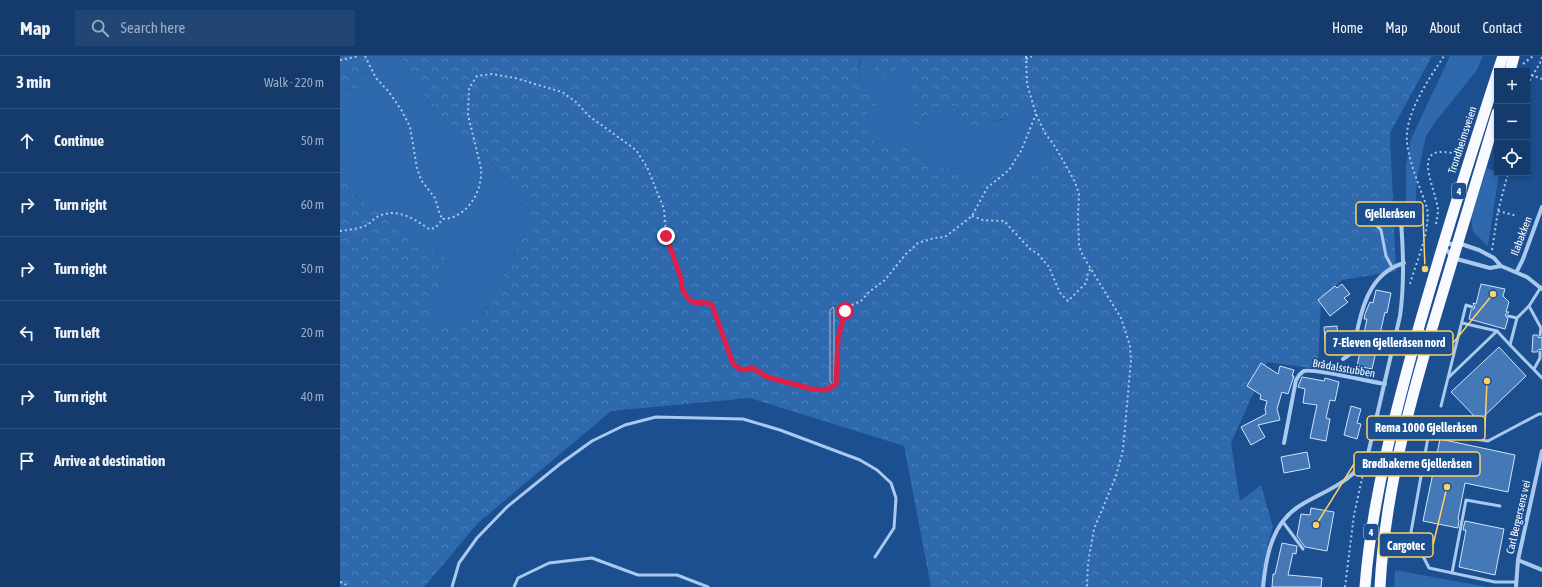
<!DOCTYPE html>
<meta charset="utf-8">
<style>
body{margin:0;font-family:"Asap Condensed",sans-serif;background:#214673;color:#f1f3f6}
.controls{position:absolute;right:12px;top:12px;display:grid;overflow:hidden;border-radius:0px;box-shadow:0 2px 6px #0003}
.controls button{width:36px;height:36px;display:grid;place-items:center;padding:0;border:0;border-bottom:1px solid #33557e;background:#143b6b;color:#f1f3f6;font:20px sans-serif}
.stop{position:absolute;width:12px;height:12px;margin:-9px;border:3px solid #e11d48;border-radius:50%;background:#fff}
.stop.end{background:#e11d48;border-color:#fff;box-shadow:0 1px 4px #0008}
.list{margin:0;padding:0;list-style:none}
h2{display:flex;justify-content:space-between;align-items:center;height:52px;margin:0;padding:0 16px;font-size:17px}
h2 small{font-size:13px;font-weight:400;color:#9dadc1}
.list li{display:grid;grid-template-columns:26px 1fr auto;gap:12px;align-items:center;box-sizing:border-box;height:64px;padding:0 16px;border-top:1px solid #33557e}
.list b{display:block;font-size:15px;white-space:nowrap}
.list em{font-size:13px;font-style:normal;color:#9dadc1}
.icon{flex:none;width:22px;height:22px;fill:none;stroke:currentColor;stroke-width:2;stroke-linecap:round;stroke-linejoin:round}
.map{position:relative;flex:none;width:1202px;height:531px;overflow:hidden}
header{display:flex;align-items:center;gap:24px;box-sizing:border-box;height:56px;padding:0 20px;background:#143b6b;border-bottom:1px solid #33557e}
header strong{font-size:19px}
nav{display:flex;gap:22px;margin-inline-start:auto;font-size:14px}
.search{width:280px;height:36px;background:#214673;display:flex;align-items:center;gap:10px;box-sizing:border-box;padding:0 14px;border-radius:0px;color:#9dadc1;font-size:15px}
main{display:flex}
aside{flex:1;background:#143b6b}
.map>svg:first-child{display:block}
</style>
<header>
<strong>Map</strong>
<div class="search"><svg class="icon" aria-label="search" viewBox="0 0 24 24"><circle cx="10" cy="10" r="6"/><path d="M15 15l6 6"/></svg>Search here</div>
<nav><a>Home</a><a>Map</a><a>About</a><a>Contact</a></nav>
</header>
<main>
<aside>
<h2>3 min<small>Walk · 220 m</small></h2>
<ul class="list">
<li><svg class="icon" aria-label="ahead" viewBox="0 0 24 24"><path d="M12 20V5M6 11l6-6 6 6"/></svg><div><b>Continue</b></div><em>50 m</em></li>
<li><svg class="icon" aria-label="right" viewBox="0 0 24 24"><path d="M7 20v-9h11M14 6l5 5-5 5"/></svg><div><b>Turn right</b></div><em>60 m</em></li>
<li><svg class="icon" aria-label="right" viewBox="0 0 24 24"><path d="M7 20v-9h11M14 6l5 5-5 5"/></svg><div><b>Turn right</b></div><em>50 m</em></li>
<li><svg class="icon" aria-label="left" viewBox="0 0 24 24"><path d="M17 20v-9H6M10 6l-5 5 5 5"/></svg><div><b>Turn left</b></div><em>20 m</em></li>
<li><svg class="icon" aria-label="right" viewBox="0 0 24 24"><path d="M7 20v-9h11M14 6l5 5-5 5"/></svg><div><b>Turn right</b></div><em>40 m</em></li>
<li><svg class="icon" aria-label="arrive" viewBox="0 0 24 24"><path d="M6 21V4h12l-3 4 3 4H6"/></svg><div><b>Arrive at destination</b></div></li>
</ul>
</aside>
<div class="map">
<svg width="1202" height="531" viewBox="0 0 1202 531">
<defs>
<pattern id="forest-crowns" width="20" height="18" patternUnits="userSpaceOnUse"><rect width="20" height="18" fill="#2e69ad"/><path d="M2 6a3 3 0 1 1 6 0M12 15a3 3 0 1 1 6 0" fill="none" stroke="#4d80b9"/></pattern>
<pattern id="water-waves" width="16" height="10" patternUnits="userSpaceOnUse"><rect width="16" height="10" fill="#3c6290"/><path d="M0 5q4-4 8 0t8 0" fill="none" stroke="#597aa1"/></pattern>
</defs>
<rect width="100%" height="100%" fill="#1b4f8f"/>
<g fill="#2e69ad">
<path d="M41,0H60L94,54L183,138L192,162L142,262L92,270V248L109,204L11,138L0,100V33L20,32L28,6Z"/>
<path d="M1110,0H1143L1137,14L1096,65L1086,80L1077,122L1075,163L1066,147V109L1071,83Z"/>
<path d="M530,1L535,13L558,11L567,13L573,22L570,35L579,51V73L584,60L593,58L598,50H615L628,71L679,60L690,48L696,70L711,95L710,108L696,117L680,122L654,119L646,123H634L621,113L602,112L589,107L574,99L566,91L554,88H537L528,78L526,63L528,51L539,48L541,44C526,32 512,22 522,2Z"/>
<path d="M1147,112L1159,117L1148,190L1133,176L1131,160Z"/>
<path d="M1055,514L1147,531H1054Z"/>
</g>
<g fill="url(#forest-crowns)" fill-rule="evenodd">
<path d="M0,0H41L28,6L20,32L0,33Z"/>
<path d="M60,0H1092L1050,77L1056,215L1002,224L981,242L978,313L927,306L891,387L900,445L921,429L933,471L928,487L923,531H591L564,390L410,342L271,355L138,467L84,531H0V100L11,138L109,204L92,248V270L142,262L192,162L183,138L94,54ZM530,1L535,13L544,22L558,11L567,13L573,22L570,35L571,46L579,51L572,61L575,72L579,73L584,60L593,58L598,50H615L628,71L639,77L646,68L658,64L679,60L690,48L696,70L711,95L710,107L696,117L680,122L654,119L646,123H634L621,113L602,112L589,107L574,99L566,91L554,88H537L528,78L526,63L528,51L539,48L542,44C526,32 512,22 521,2ZM492,251L494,254V326L492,328L490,325V254Z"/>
</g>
<path fill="url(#water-waves)" stroke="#9cc4f0" d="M493,251L494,254V326L492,328L490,325V254Z"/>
<g fill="#4478b7" stroke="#cfe3fa">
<path d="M1002,228L1010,238L1004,242L1008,246L990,260L978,244L995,230L997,232Z"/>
<path d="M1141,228L1165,233L1163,240L1169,246L1166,256H1169L1165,259L1168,263L1165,273L1129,263L1131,254L1135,252L1133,247L1136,248Z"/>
<path d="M1036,234L1051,237L1047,257L1045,256L1032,313L1017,310L1027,263H1024L1025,258L1030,246L1033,247Z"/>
<path d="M997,270L998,283L985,284L984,271Z"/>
<path d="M1193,279H1197L1199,282L1202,281V294L1199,293L1197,296H1192Z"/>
<path d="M1159,291L1186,320L1139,365L1111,336Z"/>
<path d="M921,307L938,318L940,310L954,314L952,320H954L948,338L942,336L937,353L940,364L918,369L925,381L911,389L901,371L926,358L925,353L927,345L920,343L921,339L907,330Z"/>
<path d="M962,321L984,325L985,322L999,326L995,345L990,344L986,362L990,363L986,385L970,382L977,349L963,347L965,333L958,331Z"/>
<path d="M1011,350L1021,353L1017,367L1021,368L1017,383L1004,379Z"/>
<path d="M1100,383L1175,399L1168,436L1125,427L1118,463L1119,464L1118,472L1083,465Z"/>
<path d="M967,396L970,412L944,417L941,401Z"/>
<path d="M971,452L994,456L987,495L965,491L957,480L961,458L970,459Z"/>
<path d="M1125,465L1164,473L1155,519L1119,511L1126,474H1123Z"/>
<path d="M942,487L957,490L956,498L953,497L948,519L982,522L981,531H932L933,518H935Z"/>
</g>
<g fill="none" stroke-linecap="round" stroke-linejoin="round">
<g stroke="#a9c9ee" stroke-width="2" stroke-dasharray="2 3" stroke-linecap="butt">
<path d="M25,0L36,22L49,36L62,55L70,71L77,112L81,124L95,142L100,159L103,163"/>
<path d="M686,0L687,28L696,58L705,77L716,92L735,126L739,138L738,159L739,190L743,200L781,262L790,290L791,304L783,394L776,420L754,473L748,507L747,531"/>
<path d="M686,3L692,0"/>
<path d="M0,4L19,0"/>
<path d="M1183,8L1193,0"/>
<path d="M1187,20L1189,18L1202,23"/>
<path d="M1187,29L1200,7L1202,1"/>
<path d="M1158,155L1177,160"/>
<path d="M632,160L643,164L664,165L690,193L698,198L709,211L720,237L728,245L746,227L748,217L751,212"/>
<path d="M1096,168C1097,163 1098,158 1098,153C1094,127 1068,84 1120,99"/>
<path d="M0,175C8,174 17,173 25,170C30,168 33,163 37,161C56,151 73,162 89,173L95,172L103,163C128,162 143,134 141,112L128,59L129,32L137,20L152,18L175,22L222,36L236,46L249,60L296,94L307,111L324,153L326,180L341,222L342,232L346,240L352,246L367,247L372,249L393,308L402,314L413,312L427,321L472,333L486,334L496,328L498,283L505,255L512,249L521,245L529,236L545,224L565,199L578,187L594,182L605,181L632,160L647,132L669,114L681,95L696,58"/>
<path d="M1152,194L1158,155L1168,117"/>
<path d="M1070,228C1076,207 1091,173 1087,152C1080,131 1070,109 1067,87C1064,58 1089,23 1104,0"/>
<path d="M0,526L4,527L8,531"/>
<path d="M1005,531L1014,459L1023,418"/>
</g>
<g stroke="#a9c9ee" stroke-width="3">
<path d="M1034,167L1041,174L1046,200L1052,211"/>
<path d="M1201,231L1189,250L1177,262L1170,289L1202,322"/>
<path d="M1189,250L1201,272L1200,279"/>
<path d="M1168,260L1177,262"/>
<path d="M1122,267L1157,275L1170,289"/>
<path d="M1194,313L1200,302V296"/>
<path d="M1109,321L1157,275"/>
<path d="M1101,350L1126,249L1132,251"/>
<path d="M943,466L963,493"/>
<path d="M1112,517L1126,444L1160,450"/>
<path d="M1175,526H1155L1089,512L1071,476L1089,376L1148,385L1199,358H1202"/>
<path d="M112,531L119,507L137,482L167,451L220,408L252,385L285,369L316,361L403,363L440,374L520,404L537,414L551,427L556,442L554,472L535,501"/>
<path d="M174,531L178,522L209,507L252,502L298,519H337L368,531"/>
</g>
<g stroke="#a9c9ee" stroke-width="4">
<path d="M1161,210L1150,212L1113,202L1103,189L1118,187L1139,194L1154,202L1161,210L1187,221L1202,233"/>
<path d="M1177,215L1183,203L1202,151"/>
<path d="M1003,303C1006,301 1011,298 1012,295C1016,288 1016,278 1018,271C1024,243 1034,216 1064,207"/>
<path d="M944,387L956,324C958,321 960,317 964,315C973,312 1031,326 1045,328"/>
<path d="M1178,504L1202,514"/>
<path d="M923,531C926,500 932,466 961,449C986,434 1014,426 1028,398L1060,260C1065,224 1063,188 1060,152"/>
<path d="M1176,531L1178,504L1202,395"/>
</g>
<g stroke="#f8faff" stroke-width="11">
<path d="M1158,15L1163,0"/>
<path d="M1170,15L1174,0"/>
<path d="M1025,531C1032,441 1056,354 1080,267C1104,184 1130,101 1157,18"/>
<path d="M1040,531C1045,431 1073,334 1102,239C1120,178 1139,118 1157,57"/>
</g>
</g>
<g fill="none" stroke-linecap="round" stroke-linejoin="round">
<path stroke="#e11d48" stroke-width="5" d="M326,180L341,222L342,232L346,240L352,246L367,247L372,249L393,308L402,314L413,312L427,321L472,333L486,334L496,328L498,283L505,255"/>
</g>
<g text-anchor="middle" stroke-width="3.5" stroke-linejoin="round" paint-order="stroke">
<g fill="#1b4f8f" stroke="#bbcadd" stroke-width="1">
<rect x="1112" y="127" width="14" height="16" rx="3"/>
<rect x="1024" y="468" width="14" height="16" rx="3"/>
</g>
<g font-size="10" font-weight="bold" fill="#fff">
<text x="1119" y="139">4</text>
<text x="1031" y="480">4</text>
</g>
<g font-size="11" fill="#fff" stroke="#1b4f8f">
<text transform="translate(1122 84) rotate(-72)" y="4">Trondheimsveien</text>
<text transform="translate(1181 180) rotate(-69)" y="4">Ilabakken</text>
<text transform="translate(1004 312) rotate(10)" y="4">Brådalsstubben</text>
<text transform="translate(1178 461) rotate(-77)" y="4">Carl Bergersens vei</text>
</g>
</g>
<path fill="none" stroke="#ffd166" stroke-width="1.5" d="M1085 213L1083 158M1153 238L1113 287M1147 325L1145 372M976 469L1014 408M1107 431L1093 489"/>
<g fill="#ffd166" stroke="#1b4f8f" stroke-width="1.5">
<circle cx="1085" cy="213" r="4"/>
<circle cx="1153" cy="238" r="4"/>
<circle cx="1147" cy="325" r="4"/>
<circle cx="976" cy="469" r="4"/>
<circle cx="1107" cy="431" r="4"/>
</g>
<g fill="#1b4f8f" stroke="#ffd166" stroke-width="1.5">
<rect x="1016" y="146" width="67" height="24" rx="4"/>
<rect x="985" y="275" width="128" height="24" rx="4"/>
<rect x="1027" y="360" width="118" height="24" rx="4"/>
<rect x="1014" y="396" width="126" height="24" rx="4"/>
<rect x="1039" y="477" width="54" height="24" rx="4"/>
</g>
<g font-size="12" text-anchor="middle" font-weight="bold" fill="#fff">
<text x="1050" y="162">Gjelleråsen</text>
<text x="1049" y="291">7-Eleven Gjelleråsen nord</text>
<text x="1086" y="376">Rema 1000 Gjelleråsen</text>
<text x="1077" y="412">Brødbakerne Gjelleråsen</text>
<text x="1066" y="494">Cargotec</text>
</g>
</svg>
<div class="controls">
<button>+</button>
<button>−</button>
<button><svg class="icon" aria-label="locate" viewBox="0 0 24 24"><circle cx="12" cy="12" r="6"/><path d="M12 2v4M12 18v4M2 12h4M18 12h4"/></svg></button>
</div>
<div class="stop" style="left:505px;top:255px"></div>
<div class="stop end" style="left:326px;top:180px"></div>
</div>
</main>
